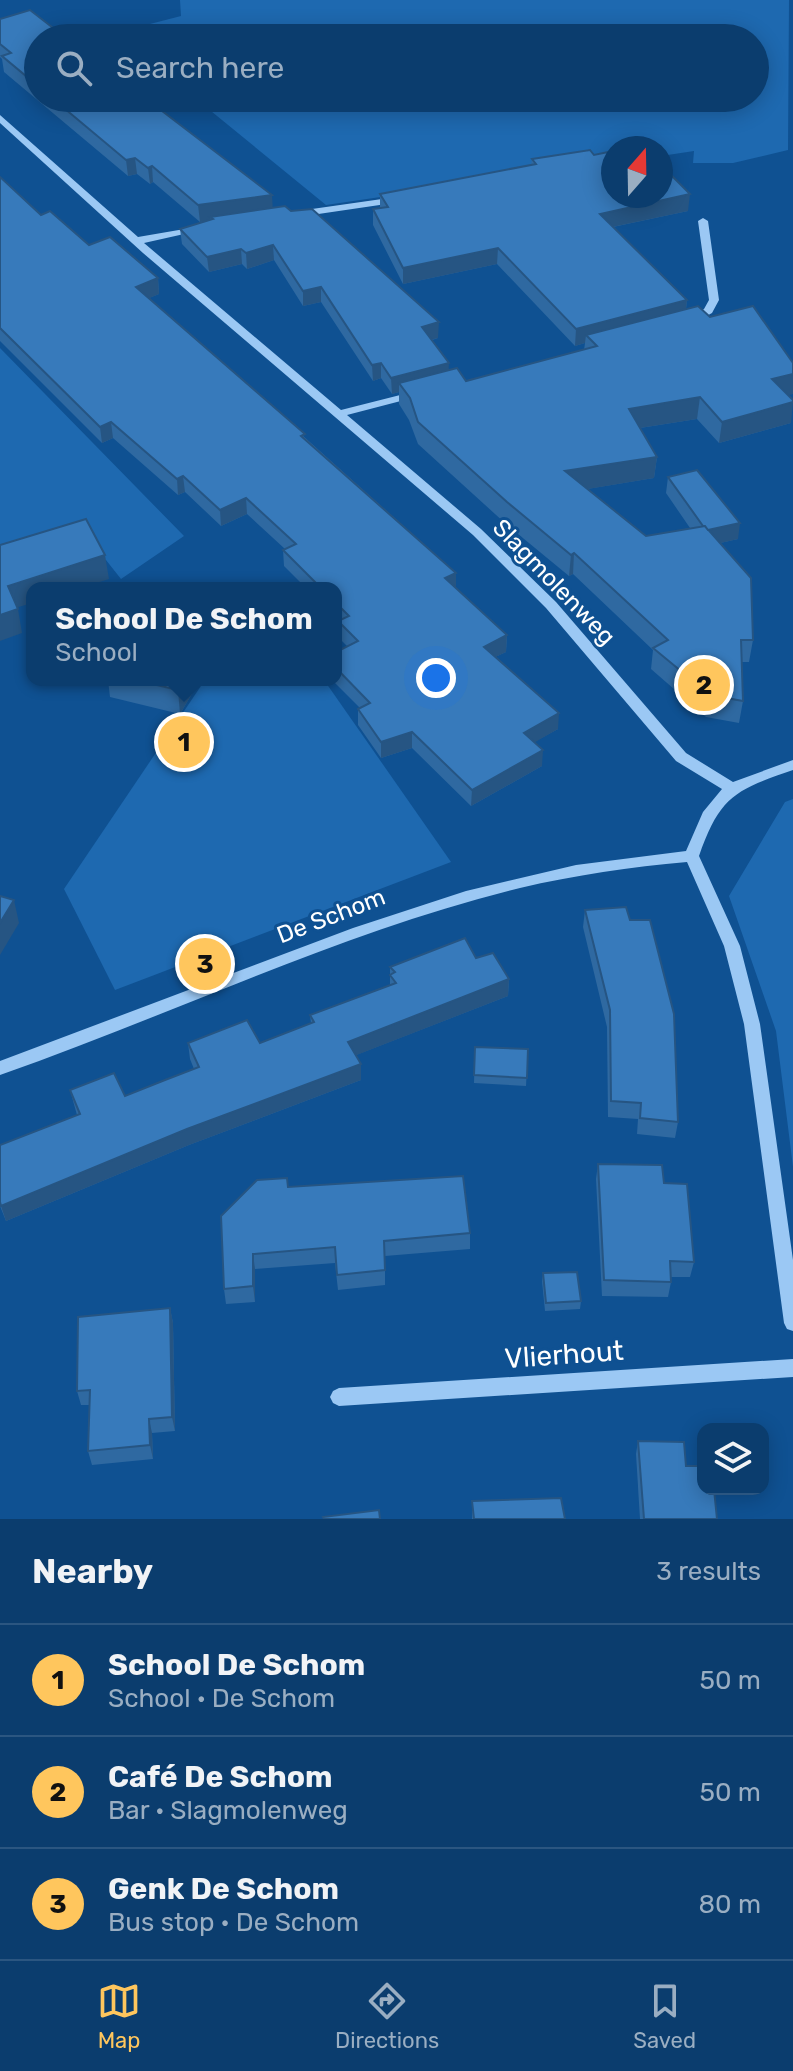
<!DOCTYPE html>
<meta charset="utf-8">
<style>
body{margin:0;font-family:Rubik,sans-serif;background:#194876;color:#f1f3f6}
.controls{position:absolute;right:24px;bottom:24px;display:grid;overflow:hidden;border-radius:16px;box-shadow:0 4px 20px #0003}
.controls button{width:72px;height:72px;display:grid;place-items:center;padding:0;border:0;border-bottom:2px solid #2b5681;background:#0b3d6e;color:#f1f3f6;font:40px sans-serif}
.compass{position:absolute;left:601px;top:136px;width:72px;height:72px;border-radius:50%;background:#0b3d6e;box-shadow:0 4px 20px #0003;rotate:20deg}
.you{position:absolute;left:436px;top:678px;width:28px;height:28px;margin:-20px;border:6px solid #fff;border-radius:50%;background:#1a73e8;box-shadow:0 0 0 12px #1a73e833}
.badge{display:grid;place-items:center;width:52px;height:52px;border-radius:50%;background:#ffc65d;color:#111;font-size:26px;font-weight:700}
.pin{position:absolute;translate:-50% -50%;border:4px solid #fff;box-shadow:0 2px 8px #0006}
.popup{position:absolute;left:26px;top:582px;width:316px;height:104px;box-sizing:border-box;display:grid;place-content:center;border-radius:16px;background:#0b3d6e;filter:drop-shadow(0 2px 6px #0005);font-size:26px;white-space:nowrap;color:#9aaec2}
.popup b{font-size:30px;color:#f1f3f6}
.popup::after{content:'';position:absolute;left:50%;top:100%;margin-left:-16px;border:16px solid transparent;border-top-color:#0b3d6e}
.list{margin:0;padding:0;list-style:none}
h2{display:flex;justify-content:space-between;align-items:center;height:104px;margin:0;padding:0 32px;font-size:34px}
h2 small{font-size:26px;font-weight:400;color:#9aaec2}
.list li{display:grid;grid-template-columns:52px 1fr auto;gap:24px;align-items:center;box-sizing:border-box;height:112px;padding:0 32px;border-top:2px solid #2b5681}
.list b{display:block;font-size:30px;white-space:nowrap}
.list p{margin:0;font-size:26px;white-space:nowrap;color:#9aaec2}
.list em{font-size:26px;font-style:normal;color:#9aaec2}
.icon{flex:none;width:44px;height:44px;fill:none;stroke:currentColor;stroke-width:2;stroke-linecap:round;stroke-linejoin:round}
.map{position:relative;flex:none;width:793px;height:1519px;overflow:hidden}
.search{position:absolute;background:#0b3d6e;box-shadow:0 4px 20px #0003;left:24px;right:24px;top:24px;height:88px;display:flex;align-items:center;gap:20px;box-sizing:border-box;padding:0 28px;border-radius:44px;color:#9aaec2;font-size:30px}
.sheet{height:440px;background:#0b3d6e}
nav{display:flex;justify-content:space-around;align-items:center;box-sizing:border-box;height:112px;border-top:2px solid #2b5681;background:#0b3d6e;font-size:22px;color:#9aaec2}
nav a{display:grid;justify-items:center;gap:4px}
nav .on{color:#ffc65d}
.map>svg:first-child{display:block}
</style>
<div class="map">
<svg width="793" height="1519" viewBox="0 0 793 1519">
<rect width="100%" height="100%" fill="#0f5192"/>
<g fill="#1e69b0">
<path d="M180,0H789L788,150L733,163H693L694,151L661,156V148H613V163L326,205L195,98H755V38H121L115,33L181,16Z"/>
<path d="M0,348L184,536L121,579L106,560L0,564Z"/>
<path d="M205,680H324L451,862L115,990L64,889Z"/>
<path d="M793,799V1167L776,1031L729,896L785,802Z"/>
</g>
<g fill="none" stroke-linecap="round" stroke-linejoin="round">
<g fill="#9bc8f4" fill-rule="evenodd">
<path d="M0,115L138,237L202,226V230L144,243L341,410L416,391L420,392V396L347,415L481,529L556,602L686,753L733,782L793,760V770C735,790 720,796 699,856L740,946L760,1024L793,1260V1331L787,1329L784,1323L744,1024L724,946L687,862C631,867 575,875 520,888C341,932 174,1014 0,1075V1061L353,928L466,891L576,865L686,851L703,812L722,789L676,761L546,608L473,535L143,253L0,123Z"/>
<path d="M396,197L401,200L400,202L298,217L293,214L298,211Z"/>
<path d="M703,218L708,221L719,300L712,313L692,324L686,321L704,309L709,300L698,221Z"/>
<path d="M793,1359V1377L339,1406L333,1403L330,1397L333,1391L339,1388Z"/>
</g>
</g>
<g fill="#2f69a1">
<path d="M0,19L38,38V98H145L273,208L438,338L432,340L449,370L466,381L584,350L585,343L575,346L497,264L403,284L373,225V209L380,208V194L531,165L532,159L594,155L688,211L613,227L687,300L686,309L788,395L791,423L719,443L697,419L640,428L657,457L654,478L587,489L646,536L690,528L666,493L668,477L738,539L720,543L753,640L749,662H742L743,701L739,723L706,717L651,669L653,650L573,574L569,576L506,524L418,444L409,420L399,404V392L392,394L381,378L373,381L321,302L303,306L274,260L247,269L242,264L209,272L182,244L180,229L207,221L200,222L153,182L150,184L137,174L128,176L4,72L2,59L0,57Z"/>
<path d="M0,177L41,215L89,245L158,278L159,294L149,298L456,573V588L507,635L506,652L495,657L558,729L534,742L542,766L471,806L412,748L381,758L358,725V709L360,708L332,680H336V652L347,646L338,637V621L336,618V588H306L284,566L283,550L285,549L247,514L221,526L185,492L178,495L113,438L102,443L0,341Z"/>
<path d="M108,680H200L180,714L110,697Z"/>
<path d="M585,910L678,1122L675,1138L637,1134L638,1119L608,1117L607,1027L583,927Z"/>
<path d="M476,958L509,979L508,996L356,1055L361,1080L189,1145L6,1221L0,1206V1145L77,1115L70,1090L125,1096L194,1069L190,1059L188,1043H260L311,1023L310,1015L390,985V967Z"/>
<path d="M475,1047L528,1049L526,1086L474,1083Z"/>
<path d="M598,1164L664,1183L694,1262L690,1277H671V1282L668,1297L602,1296L596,1179Z"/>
<path d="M288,1187L470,1233V1249L385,1256V1285L338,1290L335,1263L255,1269V1302L226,1304L224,1289Z"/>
<path d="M543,1273L581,1301L580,1309L545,1311L542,1281Z"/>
<path d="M170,1308L173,1323L175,1431L152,1433L153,1459L92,1465L88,1451L90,1405H81L77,1391Z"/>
<path d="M638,1441L686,1466L717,1519H640L636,1454Z"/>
<path d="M472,1501L565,1519H472Z"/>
</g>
<g fill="#265583">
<path d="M135,158L137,174L128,176L126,160Z"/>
<path d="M152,166L153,182L150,184L148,168Z"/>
<path d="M690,194L688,211L598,230L600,214Z"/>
<path d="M272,195L273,212L210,217L211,220L200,222L198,205Z"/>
<path d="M273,245L274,260L247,269L246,253Z"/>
<path d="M498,248L497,264L403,284V268Z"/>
<path d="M241,249L242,264L209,272L207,257Z"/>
<path d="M158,278L159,294L138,303L136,287Z"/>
<path d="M321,287V302L303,306V291Z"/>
<path d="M687,300L685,317L586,335L585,343L575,346L576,329Z"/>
<path d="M439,322L438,338L422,342V327Z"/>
<path d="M381,363V378L373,381L372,365Z"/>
<path d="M449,363L448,379L399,383V392L392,394L391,378Z"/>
<path d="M793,374V394L768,401L772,379Z"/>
<path d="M700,397L697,419L627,430L629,409Z"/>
<path d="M793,402L791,423L719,443L722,422Z"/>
<path d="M111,422L113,438L102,443L100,427Z"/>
<path d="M657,457L654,478L564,493L565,471Z"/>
<path d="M183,476L185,492L178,495L177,479Z"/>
<path d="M246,498L247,514L221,526L220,510Z"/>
<path d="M740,523L738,539L703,547L706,530Z"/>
<path d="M574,553L573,574L569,576L571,555Z"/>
<path d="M105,555L109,579L81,588H32V603L12,609L8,586Z"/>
<path d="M456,573V589L445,578Z"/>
<path d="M18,609L22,633L0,641V615Z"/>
<path d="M507,635L506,652L483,663L484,647Z"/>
<path d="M184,680H200L180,714L178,690Z"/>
<path d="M559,713L558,729L523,749L524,733Z"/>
<path d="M412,732V748L381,758V742Z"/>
<path d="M543,750L542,766L471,806L472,790Z"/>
<path d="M14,900L19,923L0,955V923Z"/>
<path d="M509,979L508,996L349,1058L348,1042Z"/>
<path d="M361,1064V1080L189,1145L6,1221L1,1206L187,1129Z"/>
<path d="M253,1254L255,1269V1302L253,1286Z"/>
<path d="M170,1308L173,1323L175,1431L172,1417Z"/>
<path d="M149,1419L152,1433L153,1459L150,1445Z"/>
</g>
<g fill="#377abb" stroke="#265583" stroke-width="2">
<path d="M30,10L66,38H38V86L2,56L11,53L0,44V19Z"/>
<path d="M52,98H145L272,195L198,205L152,166L148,168L135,158L126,160Z"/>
<path d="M590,150L594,155L613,151V196H661V165L690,194L600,214L687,300L576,329L498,248L403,268L373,209L388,207L380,194L536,164L532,159Z"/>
<path d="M0,177L41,215L50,211L89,245L110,237L158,278L136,287L305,434L301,436L456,573L445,578L507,635L484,647L559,713L524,733L543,750L472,790L412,732L381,742L358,709L370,703L336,668V652L358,641L338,621L349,616L336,603V588H321L283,550L296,544L246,498L220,510L183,476L177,479L111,422L100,427L0,328Z"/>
<path d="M285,206L291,211L312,209L439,322L422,327L449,363L391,378L381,363L372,365L321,287L303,291L273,245L246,253L241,249L207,257L180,229L213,219L210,217Z"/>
<path d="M698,306L710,317L753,306L793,363V374L772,379L793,400V402L722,422L700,397L629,409L657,457L565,471L646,536L705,526L751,578L753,640H741L743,701L710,695L653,648L668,640L574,553L571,555L507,502L418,422L410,398L399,383L457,368L466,381L597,346L586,335Z"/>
<path d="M697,470L740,523L708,530L705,526H703L668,477Z"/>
<path d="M86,519L105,555L8,586L18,609L0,615V545Z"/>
<path d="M136,680H184L178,690Z"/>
<path d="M0,896L14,900L0,923Z"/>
<path d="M626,907L630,920H650L674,1014L678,1122L640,1118L641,1103L611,1101L610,1010L585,910Z"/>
<path d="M465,938L476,958L493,953L509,979L348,1042L361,1064L187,1129L1,1206L0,1202V1145L80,1114L70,1090L114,1073L125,1096L165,1080L199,1067L188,1043L247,1020L260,1043L314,1022L310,1015L396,983L390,975L395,972L390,967Z"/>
<path d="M475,1047L528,1049L527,1078L474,1075Z"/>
<path d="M598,1164L662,1165L664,1183L687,1184L694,1262L670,1261L671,1282L604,1280Z"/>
<path d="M463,1176L470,1233L384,1241L385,1270L337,1275L335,1247L253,1254V1286L224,1289L221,1216L257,1180L287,1178L288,1187Z"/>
<path d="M577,1272L581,1301L546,1303L543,1273Z"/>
<path d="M170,1308L172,1417L149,1419L150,1445L88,1451L90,1390L77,1391L78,1317Z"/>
<path d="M638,1441L684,1442L686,1466H703V1489H714L717,1519H644Z"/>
<path d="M561,1498L565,1519H474L472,1501Z"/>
<path d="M379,1510L380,1519H324L323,1517Z"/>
</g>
<g text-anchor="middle" stroke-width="6" stroke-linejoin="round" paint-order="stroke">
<g font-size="24" fill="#fff" stroke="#0f5192">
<text transform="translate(554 582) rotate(46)" y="8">Slagmolenweg</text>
<text transform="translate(331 916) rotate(-21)" y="8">De Schom</text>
</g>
<g font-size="28" fill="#fff" stroke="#0f5192">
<text transform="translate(564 1354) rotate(-4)" y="10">Vlierhout</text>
</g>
</g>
</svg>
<div class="controls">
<button><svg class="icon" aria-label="layers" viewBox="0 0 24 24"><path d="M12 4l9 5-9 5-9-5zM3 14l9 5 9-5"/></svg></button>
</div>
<svg class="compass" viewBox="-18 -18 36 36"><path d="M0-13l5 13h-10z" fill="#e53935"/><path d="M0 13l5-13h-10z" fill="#9aaec2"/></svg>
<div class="you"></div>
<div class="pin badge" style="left:184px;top:742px">1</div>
<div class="popup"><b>School De Schom</b>School</div>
<div class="pin badge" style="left:704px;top:685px">2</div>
<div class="pin badge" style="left:205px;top:964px">3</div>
<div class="search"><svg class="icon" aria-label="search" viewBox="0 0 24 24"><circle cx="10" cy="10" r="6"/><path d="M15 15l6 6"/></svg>Search here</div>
</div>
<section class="sheet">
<h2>Nearby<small>3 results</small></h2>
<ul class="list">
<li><span class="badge">1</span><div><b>School De Schom</b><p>School · De Schom</p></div><em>50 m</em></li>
<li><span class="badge">2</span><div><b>Café De Schom</b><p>Bar · Slagmolenweg</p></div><em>50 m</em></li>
<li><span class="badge">3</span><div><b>Genk De Schom</b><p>Bus stop · De Schom</p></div><em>80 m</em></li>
</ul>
</section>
<nav>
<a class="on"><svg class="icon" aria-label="map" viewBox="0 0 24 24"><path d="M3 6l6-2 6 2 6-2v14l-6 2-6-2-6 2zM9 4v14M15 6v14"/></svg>Map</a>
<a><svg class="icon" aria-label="directions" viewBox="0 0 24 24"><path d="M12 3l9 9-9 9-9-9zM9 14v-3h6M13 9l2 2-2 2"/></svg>Directions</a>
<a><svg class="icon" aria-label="saved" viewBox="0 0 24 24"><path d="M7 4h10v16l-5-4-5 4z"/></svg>Saved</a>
</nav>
